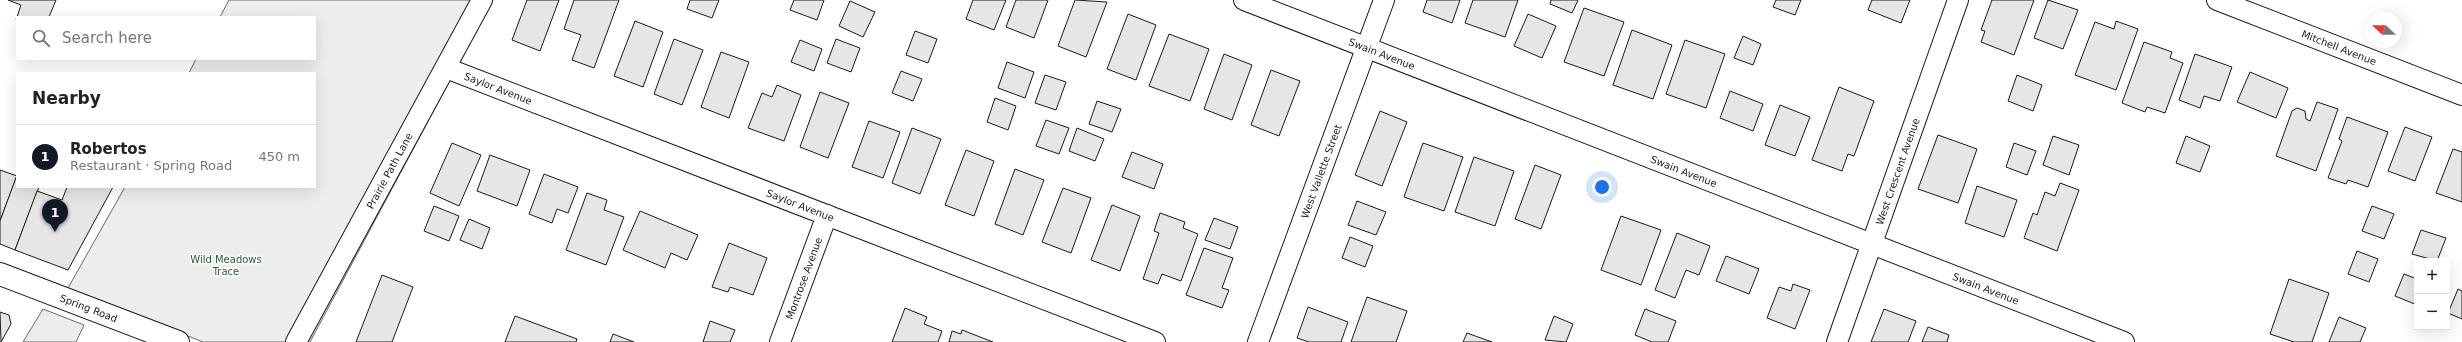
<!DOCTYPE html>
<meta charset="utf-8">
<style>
body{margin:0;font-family:"DejaVu Sans",sans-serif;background:#f2f2f2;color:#222}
.controls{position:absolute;right:12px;bottom:12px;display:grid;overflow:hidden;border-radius:0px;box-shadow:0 4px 16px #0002}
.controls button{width:36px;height:36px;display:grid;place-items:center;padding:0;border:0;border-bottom:1px solid #e0e0e0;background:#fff;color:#222;font:20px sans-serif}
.compass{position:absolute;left:2366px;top:12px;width:36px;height:36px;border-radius:50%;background:#fff;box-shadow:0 4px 16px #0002;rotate:292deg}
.you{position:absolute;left:1602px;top:187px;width:14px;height:14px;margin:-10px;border:3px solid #fff;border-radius:50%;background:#1a73e8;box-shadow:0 0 0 6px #1a73e833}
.badge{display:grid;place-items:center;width:26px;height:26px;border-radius:50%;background:#111827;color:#fff;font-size:13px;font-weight:700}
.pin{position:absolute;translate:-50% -33px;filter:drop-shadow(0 1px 2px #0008)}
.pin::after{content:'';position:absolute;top:21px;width:14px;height:12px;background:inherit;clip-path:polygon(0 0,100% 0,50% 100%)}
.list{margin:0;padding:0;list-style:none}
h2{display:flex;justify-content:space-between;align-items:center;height:52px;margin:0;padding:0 16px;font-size:17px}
h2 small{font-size:13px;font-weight:400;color:#767676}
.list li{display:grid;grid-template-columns:26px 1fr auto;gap:12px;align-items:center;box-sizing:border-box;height:64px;padding:0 16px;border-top:1px solid #e0e0e0}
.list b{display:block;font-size:15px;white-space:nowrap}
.list p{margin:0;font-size:13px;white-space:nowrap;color:#767676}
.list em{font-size:13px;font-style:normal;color:#767676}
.icon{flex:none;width:22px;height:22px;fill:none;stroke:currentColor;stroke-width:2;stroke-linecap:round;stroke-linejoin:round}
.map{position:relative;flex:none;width:2462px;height:342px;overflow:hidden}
.search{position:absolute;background:#fff;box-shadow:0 4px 16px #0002;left:16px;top:16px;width:300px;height:44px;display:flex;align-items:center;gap:10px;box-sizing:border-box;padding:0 14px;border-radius:0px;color:#767676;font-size:15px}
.panel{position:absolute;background:#fff;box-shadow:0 4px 16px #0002;left:16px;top:72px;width:300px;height:116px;border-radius:0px}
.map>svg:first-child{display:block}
</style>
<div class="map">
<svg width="2462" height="342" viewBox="0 0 2462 342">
<rect width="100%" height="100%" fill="#fff"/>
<g fill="#ededed" stroke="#6a6a6a">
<path d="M229,0H493L310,342H203L68,288L125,187H315V73H189L196,59H315V17H220Z"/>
<path d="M43,309L84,325L76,342H23Z"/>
</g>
<g fill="#e6e6e6" stroke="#1a1a1a">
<path d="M8,0H56L49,17H17V20H16L21,5Z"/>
<path d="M527,0H559L540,51L512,40Z"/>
<path d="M574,0H619L594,68L572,60L581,35L564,29Z"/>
<path d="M690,0H719L712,18L687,9Z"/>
<path d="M794,0H824L817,20L790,10Z"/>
<path d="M973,0H1006L994,30L966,19Z"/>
<path d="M1016,0H1048L1034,38L1006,27Z"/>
<path d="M1075,0L1107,2L1086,57L1058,46Z"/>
<path d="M1427,0H1460L1452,23L1423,12Z"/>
<path d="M1473,0H1518L1505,37L1465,23Z"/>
<path d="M1551,0H1578L1572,13L1550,4Z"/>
<path d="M1776,0H1801L1795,15L1773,7Z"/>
<path d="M1872,0H1910L1901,23L1868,10Z"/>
<path d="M1992,0H2034L2014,55L1981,42L1985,31L1981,30Z"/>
<path d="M2048,0L2078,10L2063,49L2034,38Z"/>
<path d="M850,1L875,12L863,37L839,26Z"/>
<path d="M1584,8L1624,22L1604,76L1564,62Z"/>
<path d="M1128,14L1156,25L1136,80L1107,69Z"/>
<path d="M1528,14L1556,26L1542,58L1514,46Z"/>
<path d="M635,21L663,32L643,87L614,76Z"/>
<path d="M2116,21L2138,29L2116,90L2075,75L2095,22L2114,29Z"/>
<path d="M1632,30L1672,45L1653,99L1613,85Z"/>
<path d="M915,31L937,39L928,63L906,55Z"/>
<path d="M1169,34L1209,49L1190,101L1149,86Z"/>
<path d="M1743,36L1761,44L1753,65L1734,58Z"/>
<path d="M674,39L703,50L682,105L654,94Z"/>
<path d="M836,39L860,48L851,72L827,63Z"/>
<path d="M800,40L822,49L814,71L791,62Z"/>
<path d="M1685,40L1725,54L1706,108L1666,94Z"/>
<path d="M2144,42L2172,52L2170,58L2183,63L2165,113L2147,107L2145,112L2122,103Z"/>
<path d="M721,52L749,62L729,118L701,107Z"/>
<path d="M1224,54L1252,65L1232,120L1204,109Z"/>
<path d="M2195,54L2232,67L2220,101L2204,96L2200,108L2179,100Z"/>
<path d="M1007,62L1034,72L1025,98L998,88Z"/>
<path d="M1271,70L1300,81L1279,136L1251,125Z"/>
<path d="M901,71L922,79L913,101L892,93Z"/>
<path d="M2250,72L2288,88L2276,118L2237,102Z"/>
<path d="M1045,75L1066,82L1056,110L1035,103Z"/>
<path d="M2017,75L2042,85L2033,111L2008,101Z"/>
<path d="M777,85L801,95L784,141L748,128L762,93L772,97Z"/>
<path d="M1839,87L1874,101L1854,156L1848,154L1842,171L1812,160Z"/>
<path d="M1730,91L1763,104L1753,131L1720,118Z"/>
<path d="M820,92L849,103L828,158L800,147Z"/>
<path d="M995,98L1016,106L1008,130L987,122Z"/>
<path d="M1097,101L1121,109L1112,132L1089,124Z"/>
<path d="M2317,102L2338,109L2316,171L2276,156L2292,111L2297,108L2305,111L2306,119L2310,121Z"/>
<path d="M1780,105L1810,117L1795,156L1765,145Z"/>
<path d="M1380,111L1407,122L1382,186L1355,175Z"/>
<path d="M2347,117L2388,132L2368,187L2348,180L2346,184L2328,178L2342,141L2339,139Z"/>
<path d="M1046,120L1069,128L1059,154L1036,146Z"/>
<path d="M869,121L900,132L883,178L852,167Z"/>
<path d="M2405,127L2432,137L2415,181L2388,171Z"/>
<path d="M912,128L941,139L920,194L892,183Z"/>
<path d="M1077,128L1104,139L1095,161L1069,151Z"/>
<path d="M1938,135L1977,149L1958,203L1918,189Z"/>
<path d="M2053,136L2079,145L2069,175L2043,165Z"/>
<path d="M2186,136L2210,146L2200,172L2176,163Z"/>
<path d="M452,143L481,155L459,206L430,193Z"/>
<path d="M1423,143L1463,157L1444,211L1404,197Z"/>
<path d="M2014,143L2036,151L2027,175L2006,167Z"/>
<path d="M2453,149L2462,152V202L2436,193Z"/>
<path d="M966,150L994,161L974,216L945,205Z"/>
<path d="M1132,152L1163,164L1154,189L1122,177Z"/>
<path d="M490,155L530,170L517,206L477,191Z"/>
<path d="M1474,157L1514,171L1495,226L1455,212Z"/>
<path d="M1535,165L1561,175L1541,229L1515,219Z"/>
<path d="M1015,169L1044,180L1023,235L995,224Z"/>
<path d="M0,170L17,176L0,221Z"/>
<path d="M544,174L578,187L568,213L557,209L552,223L529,214Z"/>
<path d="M17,175V187H39L15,250L0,244V221Z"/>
<path d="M2060,183L2079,190L2057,251L2024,238L2033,213L2037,215L2045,192L2055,196Z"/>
<path d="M1977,186L2017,200L2004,237L1965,223Z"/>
<path d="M67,187H113L68,270L15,250L37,191L62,200Z"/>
<path d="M1063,188L1091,198L1071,253L1042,242Z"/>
<path d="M587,193L607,200L604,210L624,217L606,265L566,250Z"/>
<path d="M1357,201L1386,212L1376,235L1348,225Z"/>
<path d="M1112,205L1140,216L1120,271L1091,260Z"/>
<path d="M434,206L459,216L449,241L424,231Z"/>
<path d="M2372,206L2394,214L2384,239L2362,231Z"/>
<path d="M640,211L698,235L687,260L671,253L665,268L623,250Z"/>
<path d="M1160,213L1185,222L1183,228L1198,234L1181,281L1162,274L1158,284L1143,279L1159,233L1154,231Z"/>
<path d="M1621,216L1661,230L1641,285L1601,270Z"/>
<path d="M1214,218L1238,227L1230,249L1205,240Z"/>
<path d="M469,219L490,228L482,249L460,240Z"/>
<path d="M2421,230L2446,238L2437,261L2412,254Z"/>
<path d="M1677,233L1710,246L1699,275L1686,270L1675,298L1655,290Z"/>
<path d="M1350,237L1373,246L1365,267L1342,258Z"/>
<path d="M729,243L767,258L753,295L730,287L728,292L712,287Z"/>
<path d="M1204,248L1233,258L1222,288L1229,290L1222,308L1186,295Z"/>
<path d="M2357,251L2378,259L2369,282L2348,274Z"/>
<path d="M1726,256L1759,269L1749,294L1716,281Z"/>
<path d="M2404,274L2417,279V305L2395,296Z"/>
<path d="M382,275L413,287L392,342H356Z"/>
<path d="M2289,279L2329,293L2312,342H2294L2270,334Z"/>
<path d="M1793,284L1810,290L1795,329L1767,318L1779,287L1791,291Z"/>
<path d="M2458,289L2462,291V319L2448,313Z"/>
<path d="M1367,297L1407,311L1396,342H1351Z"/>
<path d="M1308,307L1348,322L1341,342H1309L1297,338Z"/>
<path d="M905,308L927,317L924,324L942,331L938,342H892Z"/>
<path d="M1645,309L1676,321L1668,342H1652L1635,335Z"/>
<path d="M1884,309L1916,321L1908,342H1871Z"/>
<path d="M0,312L9,315L11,324L1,342Z"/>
<path d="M515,316L577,339L576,342H505Z"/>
<path d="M1554,316L1573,324L1566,342L1545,340Z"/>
<path d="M2339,317L2366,328L2360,342H2329Z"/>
<path d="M710,321L735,330L730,342H703Z"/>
<path d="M1928,327L1949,335L1947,342H1922Z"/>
<path d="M962,330L993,342H949L952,331L961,334Z"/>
<path d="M1467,333L1492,342H1463Z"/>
<path d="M613,334L634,342H610Z"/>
</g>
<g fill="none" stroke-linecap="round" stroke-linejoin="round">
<g stroke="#1a1a1a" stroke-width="22">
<g id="minor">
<path id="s1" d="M1244,0L2124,342"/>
<path id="s2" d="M2217,0L2462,95"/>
<path id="s3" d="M446,68L1155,342"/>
<path id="s4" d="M296,342L482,0"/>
<path id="s5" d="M780,342L827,215"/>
<path id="s6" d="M1258,342L1384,0"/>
<path id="s7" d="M1837,342L1958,0"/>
</g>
</g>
<g stroke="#1a1a1a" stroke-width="24">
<g id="tertiary">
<path id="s8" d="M0,274L178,342"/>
</g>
</g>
<use href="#minor" stroke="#fff" stroke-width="20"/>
<use href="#tertiary" stroke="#fff" stroke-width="22"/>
</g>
<g text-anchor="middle" stroke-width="3" stroke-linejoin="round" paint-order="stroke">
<g font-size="10" fill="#1a1a1a" stroke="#fff">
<text dy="4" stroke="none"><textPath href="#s2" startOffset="131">Mitchell Avenue</textPath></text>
<text dy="4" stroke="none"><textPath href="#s1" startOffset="148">Swain Avenue</textPath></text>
<text dy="4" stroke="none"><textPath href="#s3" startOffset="56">Saylor Avenue</textPath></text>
<text dy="4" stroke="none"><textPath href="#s4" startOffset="195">Prairie Path Lane</textPath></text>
<text dy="4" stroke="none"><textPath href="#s6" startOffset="182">West Vallette Street</textPath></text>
<text dy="4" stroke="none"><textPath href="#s1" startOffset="472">Swain Avenue</textPath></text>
<text dy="4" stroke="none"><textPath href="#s7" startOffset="181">West Crescent Avenue</textPath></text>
<text dy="4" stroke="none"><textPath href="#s3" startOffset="380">Saylor Avenue</textPath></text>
<text dy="4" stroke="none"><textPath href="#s5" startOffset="68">Montrose Avenue</textPath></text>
<text dy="4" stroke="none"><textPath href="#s1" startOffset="796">Swain Avenue</textPath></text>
<text dy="4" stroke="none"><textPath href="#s8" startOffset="95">Spring Road</textPath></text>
</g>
<g font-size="10" fill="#2b5a34" stroke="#fff">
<text x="226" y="263">Wild Meadows<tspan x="226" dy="12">Trace</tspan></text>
</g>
</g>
</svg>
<div class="controls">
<button>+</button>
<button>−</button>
</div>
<svg class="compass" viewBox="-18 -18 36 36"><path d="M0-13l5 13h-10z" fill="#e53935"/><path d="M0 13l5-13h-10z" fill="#767676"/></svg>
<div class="you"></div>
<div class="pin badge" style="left:55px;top:232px">1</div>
<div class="search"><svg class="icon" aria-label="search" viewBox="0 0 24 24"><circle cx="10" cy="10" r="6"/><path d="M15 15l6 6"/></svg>Search here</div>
<section class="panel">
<h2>Nearby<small></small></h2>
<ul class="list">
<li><span class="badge">1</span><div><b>Robertos</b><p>Restaurant · Spring Road</p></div><em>450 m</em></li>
</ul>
</section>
</div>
